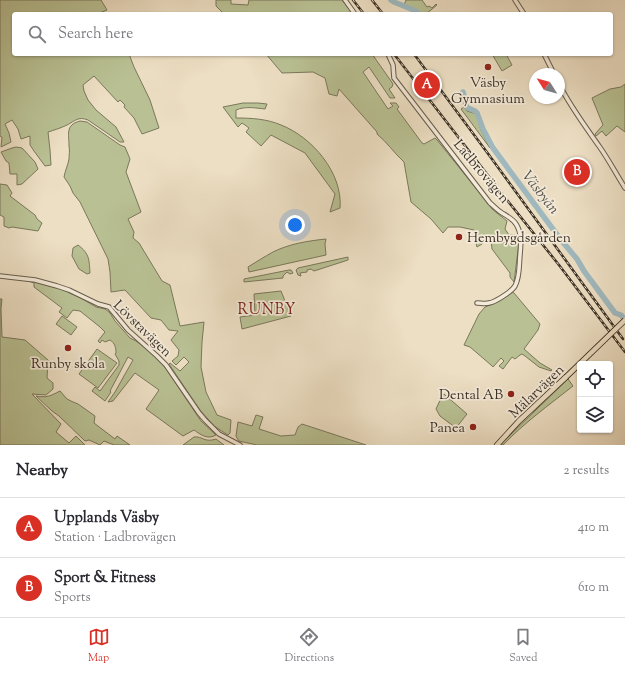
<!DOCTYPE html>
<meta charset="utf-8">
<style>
body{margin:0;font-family:"Sorts Mill Goudy",serif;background:#f7f7f7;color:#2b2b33}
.controls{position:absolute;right:12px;bottom:12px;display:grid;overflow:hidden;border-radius:4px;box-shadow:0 1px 3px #0004}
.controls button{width:36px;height:36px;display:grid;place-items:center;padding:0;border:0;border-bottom:1px solid #e1e1e2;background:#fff;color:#2b2b33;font:20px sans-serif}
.compass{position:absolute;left:529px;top:68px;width:36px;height:36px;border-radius:50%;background:#fff;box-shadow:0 1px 3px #0004;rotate:307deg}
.you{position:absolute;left:295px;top:225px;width:14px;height:14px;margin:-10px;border:3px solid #fff;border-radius:50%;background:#1a73e8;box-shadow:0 0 0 6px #1a73e833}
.badge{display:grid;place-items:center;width:26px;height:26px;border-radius:50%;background:#d93025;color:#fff;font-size:13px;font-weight:700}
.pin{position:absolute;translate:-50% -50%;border:2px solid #fff;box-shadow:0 1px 4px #0006}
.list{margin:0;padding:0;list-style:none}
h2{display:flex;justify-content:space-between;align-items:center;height:52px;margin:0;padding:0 16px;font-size:17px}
h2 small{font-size:13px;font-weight:400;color:#7c7c81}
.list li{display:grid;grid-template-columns:26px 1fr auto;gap:12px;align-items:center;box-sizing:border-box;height:60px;padding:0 16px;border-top:1px solid #e1e1e2}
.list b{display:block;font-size:15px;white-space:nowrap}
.list p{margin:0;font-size:13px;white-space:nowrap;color:#7c7c81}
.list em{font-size:13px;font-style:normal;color:#7c7c81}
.icon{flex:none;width:22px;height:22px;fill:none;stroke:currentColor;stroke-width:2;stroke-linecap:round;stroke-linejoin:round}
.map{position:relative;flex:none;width:625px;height:445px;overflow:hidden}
.search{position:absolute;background:#fff;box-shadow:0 1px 3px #0004;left:12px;right:12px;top:12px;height:44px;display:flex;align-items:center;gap:10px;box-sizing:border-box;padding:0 14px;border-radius:4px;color:#7c7c81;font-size:15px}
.sheet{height:172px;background:#fff}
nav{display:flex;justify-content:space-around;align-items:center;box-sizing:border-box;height:56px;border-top:1px solid #e1e1e2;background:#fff;font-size:11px;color:#7c7c81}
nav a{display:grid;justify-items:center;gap:2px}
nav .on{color:#d93025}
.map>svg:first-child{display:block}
</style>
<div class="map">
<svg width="625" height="445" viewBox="0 0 625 445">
<rect width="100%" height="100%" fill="#eddfc4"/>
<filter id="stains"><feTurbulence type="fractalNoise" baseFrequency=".005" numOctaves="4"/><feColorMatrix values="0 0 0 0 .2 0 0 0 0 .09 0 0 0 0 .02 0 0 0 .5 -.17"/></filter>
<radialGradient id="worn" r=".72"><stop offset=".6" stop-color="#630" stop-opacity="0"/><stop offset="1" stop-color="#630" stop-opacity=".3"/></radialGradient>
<g fill="#b9c194" stroke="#7a785c">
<path d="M0,0H101L107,10L97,14H14V54H129L134,67L150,100L159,128L142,134L134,118L124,107L125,105L120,100L118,102L94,76L83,85L84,91L88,100L96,110L116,127L124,142H120L88,120C78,116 75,121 67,125C61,128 54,130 48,132L50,150L51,165L45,166L34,151L30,145V136L21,139L18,129L12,120L5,124L9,133L11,142L1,147L2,137L0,136Z"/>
<path d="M216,0H231V4L248,5L249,0H342L353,14H224L216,6Z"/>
<path d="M406,0H422L427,7L429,6L432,8L436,4L437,5L426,14H422L418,10L404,5Z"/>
<path d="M266,54H372L391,81L393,84L392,87L389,89L395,98H390L369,67L363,72L388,109L393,106L390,103H396L399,107L397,109L422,143L424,144L435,138L437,140L487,202L492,209L507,221L505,229L509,235H517L519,243L514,282L510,277V273L492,249L491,240L486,236L482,244L477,247L476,243L478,236L474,230L460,227H448L443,233L431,219L411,202L404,162C394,153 387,142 377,134V132L339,89L337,96L329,94L325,78L313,72L282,73Z"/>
<path d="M492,54H506L512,65L502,71Z"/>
<path d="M625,84V132L617,126L606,136L602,131L596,136L595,134L603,125L592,98L610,89L621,87Z"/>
<path d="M243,103H258L267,104L265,109C256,108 245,106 236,110V118C252,118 267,119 281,125C312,137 343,173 340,208L330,212L335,194L305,153L271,135L261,146L246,132L249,128L245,125L242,123L238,127L223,107Z"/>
<path d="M464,107L467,111L476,114L481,130L490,148L461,109Z"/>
<path d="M80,121L87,122L120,145L125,147L130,159L126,172L141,212L128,219L134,232L133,238L139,243L162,281L170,285L180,326L204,322L202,342L201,367L206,392L217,415L231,420L230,433L228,435L214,426L200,410L169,364L170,363L180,371L189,362L184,357L176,365L172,361L178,356L179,350L171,340L178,331L169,330L161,320L151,318L125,290L111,292L110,272L108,259L80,202L73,193L70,186L64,177C65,171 68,165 69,159C69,155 70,150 69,146C69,134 65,125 80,121Z"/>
<path d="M16,147L22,148L35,162L38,169L22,184L17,185V174H10L9,163L6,161L1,152L12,148Z"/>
<path d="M0,184L7,185L12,193L10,196L35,215L37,219L42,223L38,231L12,227L9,228L4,226V217L0,215Z"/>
<path d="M326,239L325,244L326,255L249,272L248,267C256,262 264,257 273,252C289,244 307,241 326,239Z"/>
<path d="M78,245C90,254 89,260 90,273L87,274L79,269L72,256L73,248Z"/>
<path d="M348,257V260L314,271L311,269L307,270V272L300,273L301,276L298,275L296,270L298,268Z"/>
<path d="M289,270H291L293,273L290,274L287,272L283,276V278L244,282V279Z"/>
<path d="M26,280L41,283L63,290L81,298L96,307L105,309L110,313L115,321L130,338L136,341L147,349L164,366L201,421L216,435C208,440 201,435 194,430L183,436L146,409L159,390L135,373L113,401L108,402L115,392L133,360L128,357L110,391L111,392L105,401L92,391L95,387L100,391L119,365V361L115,354L116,353C116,348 115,343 110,340L105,342L102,340L100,343L98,341L105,332L100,327L80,311L73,310L67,318L59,312L62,308L34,287V283Z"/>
<path d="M281,291L291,316L242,329L240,317L255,315L254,294Z"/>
<path d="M512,292L514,293L540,324L538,330L524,349L540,363L552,370L551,371L539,367L525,356L522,354L520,355L515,359L512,357L503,369L499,366L504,361L501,358L493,367L491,365L470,347L464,345L479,314L485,307L493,304Z"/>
<path d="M0,299H2L1,309L2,337L25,340L48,360L47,378L53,383V389L46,395L32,394L61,424L56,432L69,443L76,436L85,445H0Z"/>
<path d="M62,316L77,327L71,335L56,324Z"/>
<path d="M97,349L117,363L98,388L79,374Z"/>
<path d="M568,379L573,386C549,405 524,423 503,445H500L506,439Z"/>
<path d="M60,391L67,399L73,402L78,404L95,416L94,423L115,439L117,436L130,445H114L104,441L100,445L89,440L85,441L59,416L52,411L36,396C47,398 50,396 60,391Z"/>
<path d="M444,394L467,414L456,428L440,416L436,409L442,396Z"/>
<path d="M256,415L263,417L259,429L281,436L295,435L298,427L302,424L366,445H257L239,441L237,438L236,436L238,422L252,426Z"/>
<path d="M194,437C203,436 204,443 216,439L224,445H183Z"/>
</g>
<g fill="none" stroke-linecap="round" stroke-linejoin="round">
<g stroke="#9fb9bf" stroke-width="5.5">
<path d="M391,0L394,2L416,11L419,14"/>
<path d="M463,92L464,96L466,106L468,108L475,111L477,113L483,129L493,148L561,240L577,259L584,271L615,313L621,315L625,320"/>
</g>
<g stroke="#685c4b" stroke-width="5.5">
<g id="minor">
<path d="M345,0L355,14"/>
<path d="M515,0L524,14"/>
<path d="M388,54L393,65L394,78L490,203C494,206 497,210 502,213C507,216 513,219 516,224C522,233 521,245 520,255C519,265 520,277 515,286C512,291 496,302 489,303C485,304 481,303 477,303"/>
<path d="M544,54L554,74"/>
<path d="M559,84C570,106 585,126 599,146C609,160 616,174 625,188"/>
<path d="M0,276L35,280L57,286L69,290L98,304L109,307L128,330L157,356L166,365L199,413L205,420L219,434L240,445"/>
</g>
</g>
<g stroke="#3c3023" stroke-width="6">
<path id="major" d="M497,445L519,421L566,377"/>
</g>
<use href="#minor" stroke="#f3ead9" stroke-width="3.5"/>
<use href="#major" stroke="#eddfc4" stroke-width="4.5"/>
<g stroke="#3c3023" stroke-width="2.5">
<g id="rail">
<path d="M353,0L364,14"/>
<path d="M372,0L383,14"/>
<path d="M394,54L507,200L559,265L625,352"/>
<path d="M414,54L489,155L623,339"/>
</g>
</g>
<use href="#rail" stroke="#f3ead9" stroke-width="1" stroke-dasharray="3" stroke-linecap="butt"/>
<g stroke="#3c3023" stroke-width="6" stroke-linecap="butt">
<path id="major-bridge" d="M566,377L625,320"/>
</g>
<use href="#major-bridge" stroke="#eddfc4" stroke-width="4.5"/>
</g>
<g fill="#8f2418" stroke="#f3ead9" stroke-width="1.5">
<circle cx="488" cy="67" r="4"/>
<circle cx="459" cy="237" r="4"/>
<circle cx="68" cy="348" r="4"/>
<circle cx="511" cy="394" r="4"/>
<circle cx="473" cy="427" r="4"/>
</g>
<g text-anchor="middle" stroke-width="3.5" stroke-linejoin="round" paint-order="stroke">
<g font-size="14" fill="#3c3023" stroke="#f3ead9">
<text x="488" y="87">Väsby<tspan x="488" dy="16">Gymnasium</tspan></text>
<text x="467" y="242" text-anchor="start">Hembygdsgården</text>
<text x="68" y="368">Runby skola</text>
<text x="503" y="399" text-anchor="end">Dental AB</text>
<text x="465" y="432" text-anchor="end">Panea</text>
</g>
<g font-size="14" fill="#3c3023" stroke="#f3ead9">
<text transform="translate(482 171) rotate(50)" y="5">Ladbrovägen</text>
<text transform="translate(143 328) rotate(44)" y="5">Lövstavägen</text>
<text transform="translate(536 391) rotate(-44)" y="5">Mälarvägen</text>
</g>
<g font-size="15" font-style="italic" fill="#55524a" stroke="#f3ead9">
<text transform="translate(541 192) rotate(52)" y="5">Väsbyån</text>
</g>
<g font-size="15" letter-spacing="1" fill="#7a1f14" stroke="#f3ead9">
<text x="267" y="314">RUNBY</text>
</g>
</g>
<rect width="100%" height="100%" filter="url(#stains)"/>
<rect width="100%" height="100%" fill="url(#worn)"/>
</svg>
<div class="controls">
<button><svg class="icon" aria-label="locate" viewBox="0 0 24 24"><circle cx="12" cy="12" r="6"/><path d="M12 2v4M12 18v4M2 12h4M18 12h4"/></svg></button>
<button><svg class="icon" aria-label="layers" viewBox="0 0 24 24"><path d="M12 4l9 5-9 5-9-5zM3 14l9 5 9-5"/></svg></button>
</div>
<svg class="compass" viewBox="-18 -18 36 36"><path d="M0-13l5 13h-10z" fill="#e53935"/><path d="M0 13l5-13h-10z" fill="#7c7c81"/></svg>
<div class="you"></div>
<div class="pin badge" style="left:427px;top:85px">A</div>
<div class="pin badge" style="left:577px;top:172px">B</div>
<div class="search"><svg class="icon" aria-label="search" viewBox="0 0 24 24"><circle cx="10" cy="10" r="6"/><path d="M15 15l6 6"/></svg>Search here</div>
</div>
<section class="sheet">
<h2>Nearby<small>2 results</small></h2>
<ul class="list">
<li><span class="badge">A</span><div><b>Upplands Väsby</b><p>Station · Ladbrovägen</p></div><em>410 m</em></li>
<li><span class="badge">B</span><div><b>Sport &amp; Fitness</b><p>Sports</p></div><em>610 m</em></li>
</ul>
</section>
<nav>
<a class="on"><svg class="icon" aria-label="map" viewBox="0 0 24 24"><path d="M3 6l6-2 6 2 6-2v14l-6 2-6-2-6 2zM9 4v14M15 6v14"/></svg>Map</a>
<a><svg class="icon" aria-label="directions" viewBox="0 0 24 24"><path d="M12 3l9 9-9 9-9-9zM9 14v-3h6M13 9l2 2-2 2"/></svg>Directions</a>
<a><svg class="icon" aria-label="saved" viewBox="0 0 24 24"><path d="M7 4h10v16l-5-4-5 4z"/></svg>Saved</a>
</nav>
